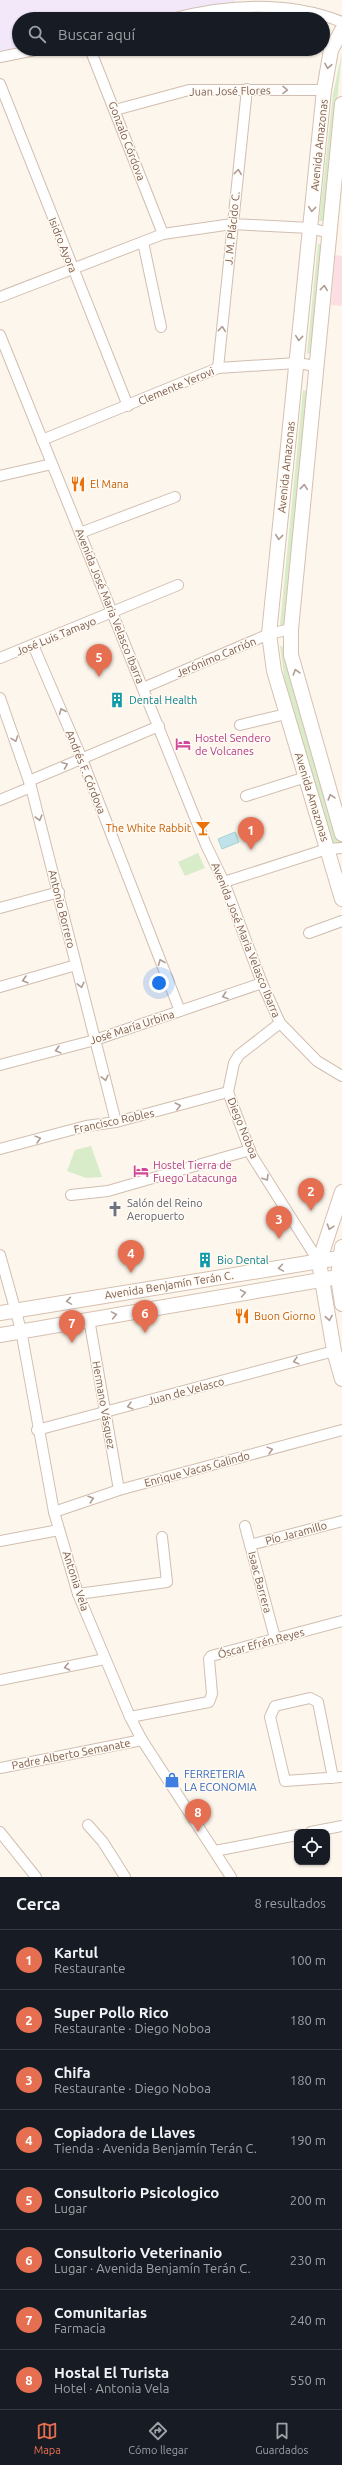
<!DOCTYPE html>
<html lang="es">
<meta charset="utf-8">
<style>
body{margin:0;font-family:Ubuntu,sans-serif;background:#242831;color:#f1f3f6}
.controls{position:absolute;right:12px;bottom:12px;display:grid;overflow:hidden;border-radius:8px;box-shadow:0 1px 3px #0004}
.controls button{width:36px;height:36px;display:grid;place-items:center;padding:0;border:0;border-bottom:1px solid #363941;background:#171b24;color:#f1f3f6;font:20px sans-serif}
.you{position:absolute;left:159px;top:983px;width:14px;height:14px;margin:-10px;border:3px solid #fff;border-radius:50%;background:#1a73e8;box-shadow:0 0 0 6px #1a73e833}
.badge{display:grid;place-items:center;width:26px;height:26px;border-radius:50%;background:#e76f51;color:#fff;font-size:13px;font-weight:700}
.pin{position:absolute;translate:-50% -33px;filter:drop-shadow(0 1px 2px #0008)}
.pin::after{content:'';position:absolute;top:21px;width:14px;height:12px;background:inherit;clip-path:polygon(0 0,100% 0,50% 100%)}
.list{margin:0;padding:0;list-style:none}
h2{display:flex;justify-content:space-between;align-items:center;height:52px;margin:0;padding:0 16px;font-size:17px}
h2 small{font-size:13px;font-weight:400;color:#9ea1a6}
.list li{display:grid;grid-template-columns:26px 1fr auto;gap:12px;align-items:center;box-sizing:border-box;height:60px;padding:0 16px;border-top:1px solid #363941}
.list b{display:block;font-size:15px;white-space:nowrap}
.list p{margin:0;font-size:13px;white-space:nowrap;color:#9ea1a6}
.list em{font-size:13px;font-style:normal;color:#9ea1a6}
.icon{flex:none;width:22px;height:22px;fill:none;stroke:currentColor;stroke-width:2;stroke-linecap:round;stroke-linejoin:round}
.map{position:relative;flex:none;width:342px;height:1877px;overflow:hidden}
.search{position:absolute;background:#171b24;box-shadow:0 1px 3px #0004;left:12px;right:12px;top:12px;height:44px;display:flex;align-items:center;gap:10px;box-sizing:border-box;padding:0 14px;border-radius:22px;color:#9ea1a6;font-size:15px}
.sheet{height:532px;background:#171b24}
nav{display:flex;justify-content:space-around;align-items:center;box-sizing:border-box;height:56px;border-top:1px solid #363941;background:#171b24;font-size:11px;color:#9ea1a6}
nav a{display:grid;justify-items:center;gap:2px}
nav .on{color:#e76f51}
.map>svg:first-child{display:block}
</style>
<div class="map">
<svg width="342" height="1877" viewBox="0 0 342 1877">
<rect width="100%" height="100%" fill="#fdf6ec"/>
<path fill="#f3e8fa" d="M0,0H235L236,4L178,19H19V49L0,55Z"/>
<path fill="#fbdfe3" d="M335,255L342,256V306L331,305Z"/>
<g fill="#d8ecc9">
<path d="M342,52L325,221H319L333,94Z"/>
<path d="M318,244H322L310,354L307,353Z"/>
<path d="M303,390L307,391L286,627L280,625Z"/>
<path d="M280,646L285,647L289,673L342,845L334,847L285,683Z"/>
<path d="M198,853L205,868L185,876L178,862Z"/>
<path d="M91,1146L102,1177L86,1178L67,1171L75,1150Z"/>
</g>
<path fill="#bfe3e8" stroke="#a5d3da" d="M235,832L239,842L222,849L218,839Z"/>
<g fill="none" stroke-linecap="round" stroke-linejoin="round">
<g stroke="#d1beb0" stroke-width="12">
<g id="minor">
<path d="M171,19C228,4 286,0 342,22"/>
<path d="M90,49L163,234"/>
<path d="M0,57L40,49"/>
<path d="M0,84L128,406"/>
<path d="M115,110L189,90H324"/>
<path d="M143,242L161,327"/>
<path d="M0,297L163,234L232,224L310,228L329,233"/>
<path d="M0,335L206,845L224,882L262,983L280,1023L317,1061L342,1076"/>
<path d="M218,368L247,89"/>
<path d="M42,440L218,368L297,363L316,366"/>
<path d="M0,476L52,464"/>
<path d="M80,533L175,497"/>
<path d="M33,645L82,759L180,1011"/>
<path d="M0,658L178,585"/>
<path d="M143,688L269,634L291,629"/>
<path d="M0,698L31,787L116,1122"/>
<path d="M240,725L286,714"/>
<path d="M29,781L159,726"/>
<path d="M246,796L306,777"/>
<path d="M0,800L31,787"/>
<path d="M224,882L327,849L342,848"/>
<path d="M0,908L59,892"/>
<path d="M309,933L342,921"/>
<path d="M0,987L76,965"/>
<path d="M280,1023L239,1055L234,1063L228,1092L252,1156L319,1262"/>
<path d="M0,1065L95,1040L262,983"/>
<path d="M0,1149L86,1126L116,1122L228,1092"/>
<path d="M71,1195L108,1191L250,1150"/>
<path d="M0,1255L21,1330L54,1512L78,1594L130,1717L142,1740L231,1877"/>
<path d="M89,1319L119,1490"/>
<path d="M37,1430L334,1351"/>
<path d="M54,1512L119,1490L342,1430"/>
<path d="M245,1526L275,1638"/>
<path d="M0,1541L59,1530"/>
<path d="M250,1545L342,1521"/>
<path d="M78,1594L167,1582L162,1537"/>
<path d="M0,1680L105,1659"/>
<path d="M130,1717L209,1702L212,1694L209,1659L211,1656L342,1621"/>
<path d="M0,1768L142,1740"/>
<path d="M333,1778L318,1702L310,1698L275,1706L270,1717L285,1781L342,1777"/>
<path d="M88,1825L103,1842L125,1877"/>
<path d="M0,1832L36,1877"/>
<path d="M311,1832L342,1826"/>
<path d="M215,1851L297,1835"/>
</g>
</g>
<g stroke="#d6c0b0" stroke-width="16">
<g id="secondary">
<path d="M342,30L331,50L324,90L269,634L274,671L342,899"/>
<path d="M342,104L291,629V655L342,834"/>
<path d="M342,1192L319,1262L334,1351L342,1379"/>
<path d="M342,1247L338,1277L342,1304"/>
<path d="M0,1313L339,1258"/>
<path d="M0,1335L338,1277"/>
</g>
</g>
<use href="#minor" stroke="#fff" stroke-width="10"/>
<use href="#secondary" stroke="#fff" stroke-width="14"/>
</g>
<defs><path id="oneway-chevron" d="M-2-3.5L2.5 0L-2 3.5" fill="none" stroke-width="1.6" stroke-linecap="round" stroke-linejoin="round"/></defs>
<g stroke="#af9d94">
<use href="#oneway-chevron" transform="translate(328 66) rotate(100)"/>
<use href="#oneway-chevron" transform="translate(285 90) rotate(1)"/>
<use href="#oneway-chevron" transform="translate(238 172) rotate(-84)"/>
<use href="#oneway-chevron" transform="translate(312 209) rotate(96)"/>
<use href="#oneway-chevron" transform="translate(324 288) rotate(-84)"/>
<use href="#oneway-chevron" transform="translate(222 329) rotate(-84)"/>
<use href="#oneway-chevron" transform="translate(299 338) rotate(96)"/>
<use href="#oneway-chevron" transform="translate(304 487) rotate(-84)"/>
<use href="#oneway-chevron" transform="translate(279 537) rotate(96)"/>
<use href="#oneway-chevron" transform="translate(296 672) rotate(-106)"/>
<use href="#oneway-chevron" transform="translate(62 711) rotate(-113)"/>
<use href="#oneway-chevron" transform="translate(15 739) rotate(70)"/>
<use href="#oneway-chevron" transform="translate(65 765) rotate(-22)"/>
<use href="#oneway-chevron" transform="translate(331 797) rotate(-106)"/>
<use href="#oneway-chevron" transform="translate(39 818) rotate(75)"/>
<use href="#oneway-chevron" transform="translate(161 962) rotate(-112)"/>
<use href="#oneway-chevron" transform="translate(25 980) rotate(164)"/>
<use href="#oneway-chevron" transform="translate(81 985) rotate(76)"/>
<use href="#oneway-chevron" transform="translate(225 996) rotate(161)"/>
<use href="#oneway-chevron" transform="translate(58 1050) rotate(165)"/>
<use href="#oneway-chevron" transform="translate(105 1078) rotate(76)"/>
<use href="#oneway-chevron" transform="translate(178 1106) rotate(-14)"/>
<use href="#oneway-chevron" transform="translate(38 1139) rotate(-15)"/>
<use href="#oneway-chevron" transform="translate(266 1178) rotate(58)"/>
<use href="#oneway-chevron" transform="translate(330 1227) rotate(108)"/>
<use href="#oneway-chevron" transform="translate(281 1268) rotate(171)"/>
<use href="#oneway-chevron" transform="translate(243 1293) rotate(-10)"/>
<use href="#oneway-chevron" transform="translate(69 1301) rotate(171)"/>
<use href="#oneway-chevron" transform="translate(114 1315) rotate(-10)"/>
<use href="#oneway-chevron" transform="translate(329 1318) rotate(80)"/>
<use href="#oneway-chevron" transform="translate(296 1361) rotate(165)"/>
<use href="#oneway-chevron" transform="translate(130 1406) rotate(165)"/>
<use href="#oneway-chevron" transform="translate(270 1450) rotate(-15)"/>
<use href="#oneway-chevron" transform="translate(91 1499) rotate(-18)"/>
<use href="#oneway-chevron" transform="translate(67 1667) rotate(168)"/>
</g>
<defs>
<g id="restaurant-bare" transform="scale(1.2)"><path d="M-5-6h1v4h1v-4h1v4h1v-4h1v5L-1.5 .5V6h-2V.5L-5-1ZM5-6V6H3V1.5H1.5Q1.5-4 5-6Z" fill="#e8710a" stroke="#fffaf3" stroke-width="2.5" paint-order="stroke"/></g>
<g id="building-bare" transform="scale(1.2)"><path d="M-4-6H4V6H1V3H-1V6H-4ZM-2.5-4.3h1.7v1.8h-1.7ZM.8-4.3h1.7v1.8H.8ZM-2.5-1h1.7V.8h-1.7ZM.8-1h1.7V.8H.8Z" fill="#0f9aa8" stroke="#fffaf3" stroke-width="2.5" paint-order="stroke"/></g>
<g id="hotel-bare" transform="scale(1.2)"><path d="M-6-4.5h1.5V1H6V5H4.5V3h-9V5H-6ZM-4 0a1.8 1.8 0 1 1 3.6 0ZM.5 0V-2.5h3Q6-2.5 6 0Z" fill="#d1479c" stroke="#fffaf3" stroke-width="2.5" paint-order="stroke"/></g>
<g id="bar-bare" transform="scale(1.2)"><path d="M-6-5H6L.8 .8V4.5H3.5V6h-7V4.5H-.8V.8Z" fill="#e8710a" stroke="#fffaf3" stroke-width="2.5" paint-order="stroke"/></g>
<g id="church-bare" transform="scale(1.2)"><path d="M-1.2-6h2.4v3.5h3.3v2.4h-3.3V6h-2.4V-.1h-3.3v-2.4h3.3Z" fill="#6b7280" stroke="#fffaf3" stroke-width="2.5" paint-order="stroke"/></g>
<g id="shop-bare" transform="scale(1.2)"><path d="M-5-2.5h2.3a2.7 3.5 0 0 1 5.4 0H5L5.5 6h-11ZM-1.5-2.5h3a1.5 2.3 0 0 0-3 0Z" fill="#3f7fe0" stroke="#fffaf3" stroke-width="2.5" paint-order="stroke"/></g>
</defs>
<g fill-rule="evenodd">
<use href="#restaurant-bare" x="78" y="484"/>
<use href="#building-bare" x="117" y="700"/>
<use href="#hotel-bare" x="183" y="744"/>
<use href="#bar-bare" x="203" y="828"/>
<use href="#hotel-bare" x="141" y="1171"/>
<use href="#church-bare" x="115" y="1209"/>
<use href="#building-bare" x="205" y="1260"/>
<use href="#restaurant-bare" x="242" y="1316"/>
<use href="#shop-bare" x="172" y="1780"/>
</g>
<g text-anchor="middle" stroke-width="3" stroke-linejoin="round" paint-order="stroke">
<g font-size="11" fill="#7a5c4d" stroke="#fffaf3">
<text transform="translate(230 91) rotate(-1)" y="4">Juan José Flores</text>
<text transform="translate(127 141) rotate(69)" y="4">Gonzalo Córdova</text>
<text transform="translate(319 145) rotate(-84)" y="4">Avenida Amazonas</text>
<text transform="translate(232 228) rotate(-84)" y="4">J. M. Plácido C.</text>
<text transform="translate(63 245) rotate(68)" y="4">Isidro Ayora</text>
<text transform="translate(176 386) rotate(-23)" y="4">Clemente Yerovi</text>
<text transform="translate(286 467) rotate(-84)" y="4">Avenida Amazonas</text>
<text transform="translate(110 606) rotate(68)" y="4">Avenida José Maria Velasco Ibarra</text>
<text transform="translate(56 636) rotate(-22)" y="4">José Luis Tamayo</text>
<text transform="translate(216 657) rotate(-23)" y="4">Jerónimo Carrión</text>
<text transform="translate(86 772) rotate(68)" y="4">Andrés F. Córdova</text>
<text transform="translate(312 797) rotate(73)" y="4">Avenida Amazonas</text>
<text transform="translate(62 909) rotate(76)" y="4">Antonio Borrero</text>
<text transform="translate(246 940) rotate(68)" y="4">Avenida José Maria Velasco Ibarra</text>
<text transform="translate(132 1027) rotate(-18)" y="4">José María Urbina</text>
<text transform="translate(114 1121) rotate(-12)" y="4">Francisco Robles</text>
<text transform="translate(243 1128) rotate(68)" y="4">Diego Noboa</text>
<text transform="translate(169 1285) rotate(-9)" y="4">Avenida Benjamín Terán C.</text>
<text transform="translate(186 1391) rotate(-15)" y="4">Juan de Velasco</text>
<text transform="translate(104 1405) rotate(80)" y="4">Hermano Vásquez</text>
<text transform="translate(197 1469) rotate(-15)" y="4">Enrique Vacas Galindo</text>
<text transform="translate(296 1533) rotate(-15)" y="4">Pío Jaramillo</text>
<text transform="translate(76 1581) rotate(72)" y="4">Antonia Vela</text>
<text transform="translate(260 1582) rotate(75)" y="4">Isaac Barrera</text>
<text transform="translate(261 1643) rotate(-15)" y="4">Óscar Efrén Reyes</text>
<text transform="translate(71 1754) rotate(-11)" y="4">Padre Alberto Semanate</text>
</g>
<g font-size="11" fill="#c56008" stroke="#fffaf3" text-anchor="start">
<text x="90" y="488">El Mana</text>
<text x="191" y="832" text-anchor="end">The White Rabbit</text>
<text x="254" y="1320">Buon Giorno</text>
</g>
<g font-size="11" fill="#0d838f" stroke="#fffaf3" text-anchor="start">
<text x="129" y="704">Dental Health</text>
<text x="217" y="1264">Bio Dental</text>
</g>
<g font-size="11" fill="#b23c85" stroke="#fffaf3" text-anchor="start">
<text x="195" y="742">Hostel Sendero<tspan x="195" dy="13">de Volcanes</tspan></text>
<text x="153" y="1169">Hostel Tierra de<tspan x="153" dy="13">Fuego Latacunga</tspan></text>
</g>
<g font-size="11" fill="#5b616d" stroke="#fffaf3" text-anchor="start">
<text x="127" y="1207">Salón del Reino<tspan x="127" dy="13">Aeropuerto</tspan></text>
</g>
<g font-size="11" fill="#366cbe" stroke="#fffaf3" text-anchor="start">
<text x="184" y="1778">FERRETERIA<tspan x="184" dy="13">LA ECONOMIA</tspan></text>
</g>
</g>
</svg>
<div class="controls">
<button><svg class="icon" aria-label="locate" viewBox="0 0 24 24"><circle cx="12" cy="12" r="6"/><path d="M12 2v4M12 18v4M2 12h4M18 12h4"/></svg></button>
</div>
<div class="you"></div>
<div class="pin badge" style="left:251px;top:850px">1</div>
<div class="pin badge" style="left:311px;top:1211px">2</div>
<div class="pin badge" style="left:279px;top:1239px">3</div>
<div class="pin badge" style="left:131px;top:1273px">4</div>
<div class="pin badge" style="left:99px;top:677px">5</div>
<div class="pin badge" style="left:145px;top:1333px">6</div>
<div class="pin badge" style="left:72px;top:1343px">7</div>
<div class="pin badge" style="left:198px;top:1832px">8</div>
<div class="search"><svg class="icon" aria-label="search" viewBox="0 0 24 24"><circle cx="10" cy="10" r="6"/><path d="M15 15l6 6"/></svg>Buscar aquí</div>
</div>
<section class="sheet">
<h2>Cerca<small>8 resultados</small></h2>
<ul class="list">
<li><span class="badge">1</span><div><b>Kartul</b><p>Restaurante</p></div><em>100 m</em></li>
<li><span class="badge">2</span><div><b>Super Pollo Rico</b><p>Restaurante · Diego Noboa</p></div><em>180 m</em></li>
<li><span class="badge">3</span><div><b>Chifa</b><p>Restaurante · Diego Noboa</p></div><em>180 m</em></li>
<li><span class="badge">4</span><div><b>Copiadora de Llaves</b><p>Tienda · Avenida Benjamín Terán C.</p></div><em>190 m</em></li>
<li><span class="badge">5</span><div><b>Consultorio Psicologico</b><p>Lugar</p></div><em>200 m</em></li>
<li><span class="badge">6</span><div><b>Consultorio Veterinanio</b><p>Lugar · Avenida Benjamín Terán C.</p></div><em>230 m</em></li>
<li><span class="badge">7</span><div><b>Comunitarias</b><p>Farmacia</p></div><em>240 m</em></li>
<li><span class="badge">8</span><div><b>Hostal El Turista</b><p>Hotel · Antonia Vela</p></div><em>550 m</em></li>
</ul>
</section>
<nav>
<a class="on"><svg class="icon" aria-label="map" viewBox="0 0 24 24"><path d="M3 6l6-2 6 2 6-2v14l-6 2-6-2-6 2zM9 4v14M15 6v14"/></svg>Mapa</a>
<a><svg class="icon" aria-label="directions" viewBox="0 0 24 24"><path d="M12 3l9 9-9 9-9-9zM9 14v-3h6M13 9l2 2-2 2"/></svg>Cómo llegar</a>
<a><svg class="icon" aria-label="saved" viewBox="0 0 24 24"><path d="M7 4h10v16l-5-4-5 4z"/></svg>Guardados</a>
</nav>
